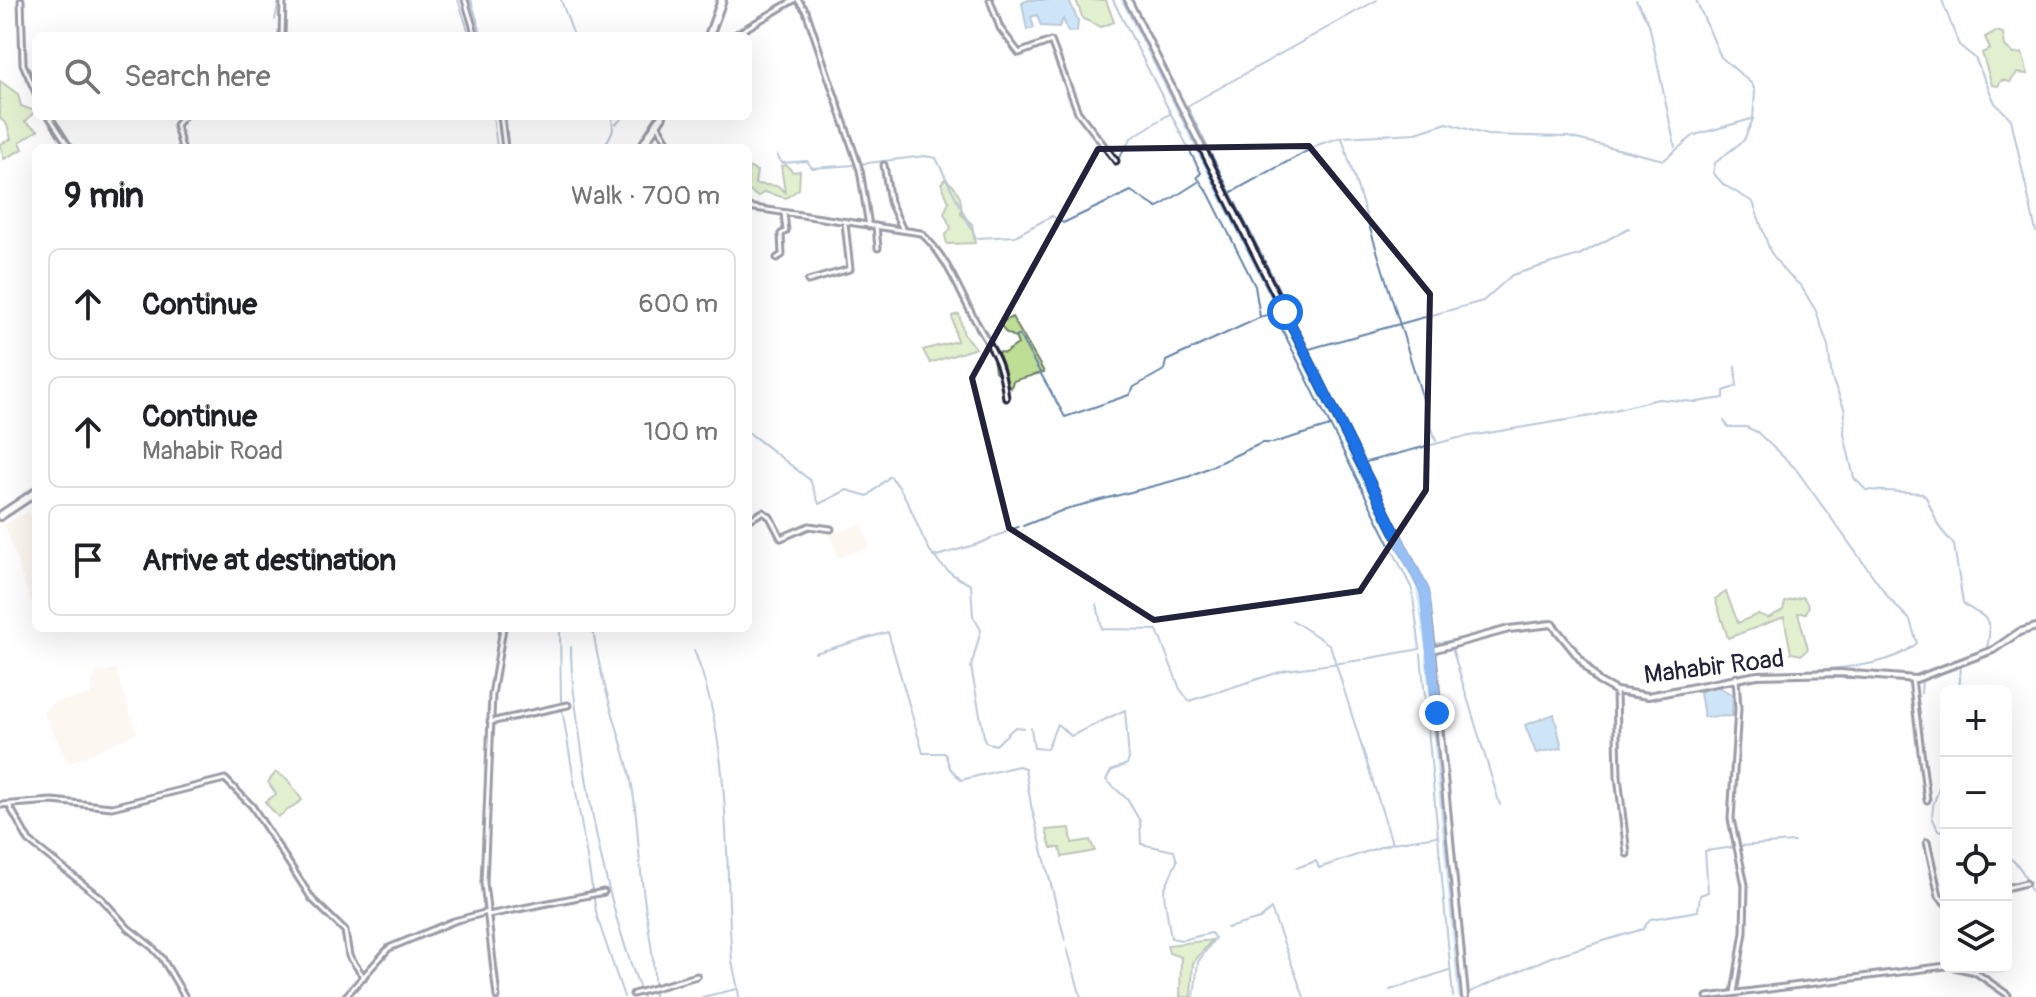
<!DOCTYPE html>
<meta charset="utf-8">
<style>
body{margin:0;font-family:Pangolin,sans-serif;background:#f2f2f2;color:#202124}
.controls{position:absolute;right:24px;bottom:24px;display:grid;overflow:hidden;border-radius:12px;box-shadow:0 8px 32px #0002}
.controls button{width:72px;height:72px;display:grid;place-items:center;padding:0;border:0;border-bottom:2px solid #e0e0e0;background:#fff;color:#202124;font:40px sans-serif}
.stop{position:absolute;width:24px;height:24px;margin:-18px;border:6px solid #1a73e8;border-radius:50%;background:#fff}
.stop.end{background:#1a73e8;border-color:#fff;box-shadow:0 2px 8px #0008}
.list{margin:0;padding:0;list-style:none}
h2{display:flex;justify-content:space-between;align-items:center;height:104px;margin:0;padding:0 32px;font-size:34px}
h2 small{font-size:26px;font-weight:400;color:#757577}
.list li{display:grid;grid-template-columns:52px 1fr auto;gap:24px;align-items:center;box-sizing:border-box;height:112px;margin:0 16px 16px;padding:0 16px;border:2px solid #e0e0e0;border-radius:12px}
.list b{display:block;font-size:30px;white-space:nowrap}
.list p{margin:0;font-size:26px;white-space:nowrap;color:#757577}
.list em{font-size:26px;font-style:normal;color:#757577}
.icon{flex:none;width:44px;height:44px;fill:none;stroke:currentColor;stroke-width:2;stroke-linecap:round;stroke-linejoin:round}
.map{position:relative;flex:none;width:2036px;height:997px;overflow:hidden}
.search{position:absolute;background:#fff;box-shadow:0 8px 32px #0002;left:32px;top:32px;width:720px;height:88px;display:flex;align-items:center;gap:20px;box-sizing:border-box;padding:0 28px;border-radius:12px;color:#757577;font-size:30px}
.panel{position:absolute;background:#fff;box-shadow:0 8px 32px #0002;left:32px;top:144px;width:720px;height:488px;border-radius:12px}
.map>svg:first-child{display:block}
</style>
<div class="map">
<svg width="2036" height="997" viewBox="0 0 2036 997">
<rect width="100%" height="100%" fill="#fff"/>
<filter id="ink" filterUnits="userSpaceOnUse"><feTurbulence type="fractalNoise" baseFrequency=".0125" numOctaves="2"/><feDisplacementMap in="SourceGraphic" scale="16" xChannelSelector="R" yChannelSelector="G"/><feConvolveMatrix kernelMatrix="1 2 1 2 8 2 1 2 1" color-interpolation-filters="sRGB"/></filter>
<g filter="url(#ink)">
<g fill="#fbeee2">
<path d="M29,511L36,530V616L4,524Z"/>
<path d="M863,524L870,547L838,558L830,534Z"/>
<path d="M116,669L137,733L68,764L43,711L54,702L90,695L95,673Z"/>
</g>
<g fill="#bedd95" stroke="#708068" stroke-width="2">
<path d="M1076,0H1106L1114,22L1101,27L1083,19Z"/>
<path d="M1996,31L2003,33L2005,46L2014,54L2022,53L2028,74L2017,73L2010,82L2002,80L1998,86L1992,85L1982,53L1990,49L1985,37Z"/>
<path d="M0,81L18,94L21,106L35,111L25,122L38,130L20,142L23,149L4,159L0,144L11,139L7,125L0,118Z"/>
<path d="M786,165L793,172L800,171L799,189L786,198L764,192L758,197L748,190V167L757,171L755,184L778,186L785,192L781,166Z"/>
<path d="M945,179C958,187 963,200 961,214L972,224L975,243L947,244L945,236L951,228L944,213L949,202L941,183Z"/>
<path d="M959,314L964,335L976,348L930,363L923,350L957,341L952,316Z"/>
<path d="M1012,317L1044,372L1013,381L1011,388L995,371L992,350L1004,353L1018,344L1015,337L1005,332L1000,323Z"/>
<path d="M1726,592L1738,623L1758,614L1768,618L1783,610L1785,602L1803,597L1809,606L1806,613H1798L1808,649L1801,655L1791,653L1784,617L1728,638L1715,599Z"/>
<path d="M276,772L287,779L302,800L278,817L265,802L276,794L268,782Z"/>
<path d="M1070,828L1072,843L1090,840L1095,851L1062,857L1060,848H1051L1046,830Z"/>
<path d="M1212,940L1193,963L1191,997H1180L1181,957L1169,953L1167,945Z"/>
</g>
<g fill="#92c5ef" stroke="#6584a7" stroke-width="2">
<path d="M1028,0H1069L1078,21L1077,31L1068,32L1063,19L1059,27L1041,26L1037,15L1031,17L1034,28L1027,30L1022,3Z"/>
<path d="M1715,685L1733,695L1732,716L1704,717L1700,692Z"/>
<path d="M1554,714L1562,748L1536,753L1525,725Z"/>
</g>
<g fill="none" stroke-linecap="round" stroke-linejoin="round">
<g stroke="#6584a7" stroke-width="2">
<path d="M458,0L470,36"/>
<path d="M471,0L482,36"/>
<path d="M561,0L574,36"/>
<path d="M1113,0L1201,173L1197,177L1209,194L1255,286L1260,317L1274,313L1412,589L1420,649L1365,659"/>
<path d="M1377,0L1187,106L1428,588L1435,645"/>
<path d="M1636,0L1649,24L1675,147"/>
<path d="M1696,0L1721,57L1752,84L1755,91L1753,119L1744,140L1715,163L1713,173L1724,185L1753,202L1770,251L1784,271L1801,286L1816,311L1828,346L1832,379L1845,410L1844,434L1854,478L1866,490L1922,493L1926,497L1939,527L1954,545L1963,603C1969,609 1973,610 1980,614C1995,622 1988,643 1985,656L1961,666L1959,691"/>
<path d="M1942,0L1959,45L1975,58L1995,103L2011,119L2036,232"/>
<path d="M275,20L279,0"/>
<path d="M493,116L497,148"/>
<path d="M506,116L508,148"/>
<path d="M616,124L625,116"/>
<path d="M1695,135L1751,119"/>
<path d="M1342,138L1436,441"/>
<path d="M604,148L613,130L612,116"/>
<path d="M777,155L782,163L807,161L812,168L855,165"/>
<path d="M1118,159L1131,138L1171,113"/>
<path d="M859,164L925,156L936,158L976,238L1015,236L1052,216L1063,223L1131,191L1157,208L1198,182"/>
<path d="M1230,193L1320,144L1342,137L1416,133L1447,123L1487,135L1568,137L1664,160L1693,136"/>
<path d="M1015,338L1019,335L1065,417L1129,395L1134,387L1164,370L1166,361L1259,318"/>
<path d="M1309,349L1483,301L1512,275L1579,255L1629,228"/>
<path d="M1724,421L1728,427H1746L1757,432L1795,468L1891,601L1910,620L1917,643C1880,678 1781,666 1732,677"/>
<path d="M748,432L810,480L819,504L847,490L868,496L890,476C925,514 912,558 971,585L973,616L981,630L971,667L985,742L996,745L1015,727L1024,728"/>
<path d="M1366,462L1458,438L1591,416L1658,399L1696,402L1724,398V391L1737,386L1735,366"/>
<path d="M1023,526L1066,509L1188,477L1262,443H1273L1330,426"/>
<path d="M933,557L978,544L1018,527"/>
<path d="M1097,604L1102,629L1157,630L1180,689L1189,701L1286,670L1362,660"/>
<path d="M1292,620L1330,645L1392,843"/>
<path d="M560,628L561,703"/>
<path d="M593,628C599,678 617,723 629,771C638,808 637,844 642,881C646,921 656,957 654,997"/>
<path d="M1435,644L1547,620L1555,625L1581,657"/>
<path d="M1451,645L1500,805"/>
<path d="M571,647C571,684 578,721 583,758C595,840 613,920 643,997"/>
<path d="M694,650C733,750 724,855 732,961C734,973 738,985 739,997"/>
<path d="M1435,652L1469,997"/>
<path d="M815,653L888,632L923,753H945L950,768L961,780L1018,766L1025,768L1031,805L1065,940"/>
<path d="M1421,654L1453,997"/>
<path d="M1595,674L1614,688L1645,692"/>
<path d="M1793,676L1906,680"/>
<path d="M1745,679L1763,677"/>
<path d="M1917,680H1922L1921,693"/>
<path d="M1732,683C1747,725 1718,794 1733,846"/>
<path d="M1693,685L1727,677"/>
<path d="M1649,693L1660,692"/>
<path d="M562,709L597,917L624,997"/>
<path d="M1031,728L1034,748L1047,749L1057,724L1071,736L1125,710L1129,759L1127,764L1111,771L1106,780L1127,799L1140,821L1141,844L1174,851L1177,861L1164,890L1165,905"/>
<path d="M1946,766L1933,806L1932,817L1938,830L1946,832"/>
<path d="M1740,846L1794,842"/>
<path d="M2006,856C2025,866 2027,885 2036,902"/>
<path d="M1296,868L1316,861L1319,868L1392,843L1437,836"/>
<path d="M1166,907L1171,938L1182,940L1211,933L1215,938L1198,962L1194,997"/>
<path d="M1227,928L1260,919L1271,909L1304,997"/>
<path d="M1067,948L1081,997"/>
<path d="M1390,990L1449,970"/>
<path d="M1470,992L1551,957L1643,929L1650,919L1698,911L1700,895L1708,892L1705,851L1735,847"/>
<path d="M702,997L737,989"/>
</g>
<g stroke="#92c5ef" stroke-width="4">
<path d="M1123,0L1279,310"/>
<path d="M1282,316L1418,587L1427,648"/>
<path d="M1427,654L1460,997"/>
</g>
<g stroke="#22223b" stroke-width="9">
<g id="minor">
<path d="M21,0L23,64L36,93"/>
<path d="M465,0L476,36"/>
<path d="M798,0L806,11L860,170L869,226"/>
<path d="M990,0L1000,28L1019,53L1051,41L1078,112L1116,161"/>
<path d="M282,36L283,0"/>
<path d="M733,36L794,0"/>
<path d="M49,116L70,148"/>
<path d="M501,116L505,148"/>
<path d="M657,124L671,148"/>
<path d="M182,148L176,125L184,116"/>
<path d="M884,165L890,202L902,228"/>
<path d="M748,207L921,233C948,258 957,287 974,318C992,352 1001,356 1006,398"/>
<path d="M876,226L878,248"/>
<path d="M777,258L782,255L781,234L786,231L784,213"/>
<path d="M808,281L850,269L845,223"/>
<path d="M748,520L763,512L770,517L781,538L809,526L831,529"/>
<path d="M1912,679L1927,800"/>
<path d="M1616,691L1618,776L1627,854"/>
<path d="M490,722L568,705"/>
<path d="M0,805L52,801L112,807L225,779L252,806L312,899L345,931L349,956L364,977"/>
<path d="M9,805L29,841L102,899L128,928L152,947L162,958L185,997"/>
<path d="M1927,842L1939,896L1946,904"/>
<path d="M2006,888L2026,883"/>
<path d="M488,915L604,892"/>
<path d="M1954,967L1975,972L2008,995"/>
<path d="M1734,993L1744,932L1745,885L1731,819L1738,709L1736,677"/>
<path d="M633,994L697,976"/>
<path d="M345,997L389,948L454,921L488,912"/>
<path d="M497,997L484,883L492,695L503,628"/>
<path d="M1707,997L1946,966"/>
</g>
</g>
<g stroke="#22223b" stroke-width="10">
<g id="tertiary">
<path d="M1128,0L1425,592L1432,650"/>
<path d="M1465,997L1432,650L1509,629L1552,624L1598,681L1616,691L1648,696L1757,675L1840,673L1916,679L1993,650L2019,632L2036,627"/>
</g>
</g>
<g stroke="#22223b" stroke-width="12">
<g id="primary">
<path d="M709,36L722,0"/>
<path d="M641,148L662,116"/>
<path d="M0,516L36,492"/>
</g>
</g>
<use href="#minor" stroke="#fff" stroke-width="3"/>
<use href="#tertiary" stroke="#fff" stroke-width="4"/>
<use href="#primary" stroke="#fff" stroke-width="6"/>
</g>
</g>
<g fill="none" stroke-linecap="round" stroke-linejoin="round" filter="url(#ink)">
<path stroke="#1a73e8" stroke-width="10" d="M1285,312L1425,592L1437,713"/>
</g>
<path d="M0 0H2036V997H0ZM1309,146L1430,294L1426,490L1360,591L1154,620L1009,528L972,378L1098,149Z" fill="#fff" fill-opacity=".55" fill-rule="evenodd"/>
<path fill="none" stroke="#22223b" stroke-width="6" stroke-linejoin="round" d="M1309,146L1430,294L1426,490L1360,591L1154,620L1009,528L972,378L1098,149Z"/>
<g text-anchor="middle" stroke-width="6" stroke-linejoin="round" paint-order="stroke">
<g font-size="26" fill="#22223b" stroke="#fff">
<text transform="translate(1714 666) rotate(-7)" y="9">Mahabir Road</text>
</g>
</g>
</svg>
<div class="controls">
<button>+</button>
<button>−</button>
<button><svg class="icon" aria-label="locate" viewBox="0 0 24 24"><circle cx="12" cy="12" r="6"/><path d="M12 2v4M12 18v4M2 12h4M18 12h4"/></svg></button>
<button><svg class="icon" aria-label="layers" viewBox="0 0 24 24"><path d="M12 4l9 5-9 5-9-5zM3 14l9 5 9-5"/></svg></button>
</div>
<div class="stop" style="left:1285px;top:312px"></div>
<div class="stop end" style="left:1437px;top:713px"></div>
<div class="search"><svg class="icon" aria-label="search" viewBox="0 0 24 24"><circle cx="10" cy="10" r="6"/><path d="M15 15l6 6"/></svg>Search here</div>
<section class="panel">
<h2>9 min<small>Walk · 700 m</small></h2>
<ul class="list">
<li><svg class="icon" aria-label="ahead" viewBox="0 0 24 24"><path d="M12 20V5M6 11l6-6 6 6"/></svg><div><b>Continue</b></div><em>600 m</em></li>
<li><svg class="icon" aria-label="ahead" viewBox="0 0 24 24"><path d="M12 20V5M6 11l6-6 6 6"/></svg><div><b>Continue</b><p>Mahabir Road</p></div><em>100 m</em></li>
<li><svg class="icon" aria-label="arrive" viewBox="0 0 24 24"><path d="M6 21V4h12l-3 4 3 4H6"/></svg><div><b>Arrive at destination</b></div></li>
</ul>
</section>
</div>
